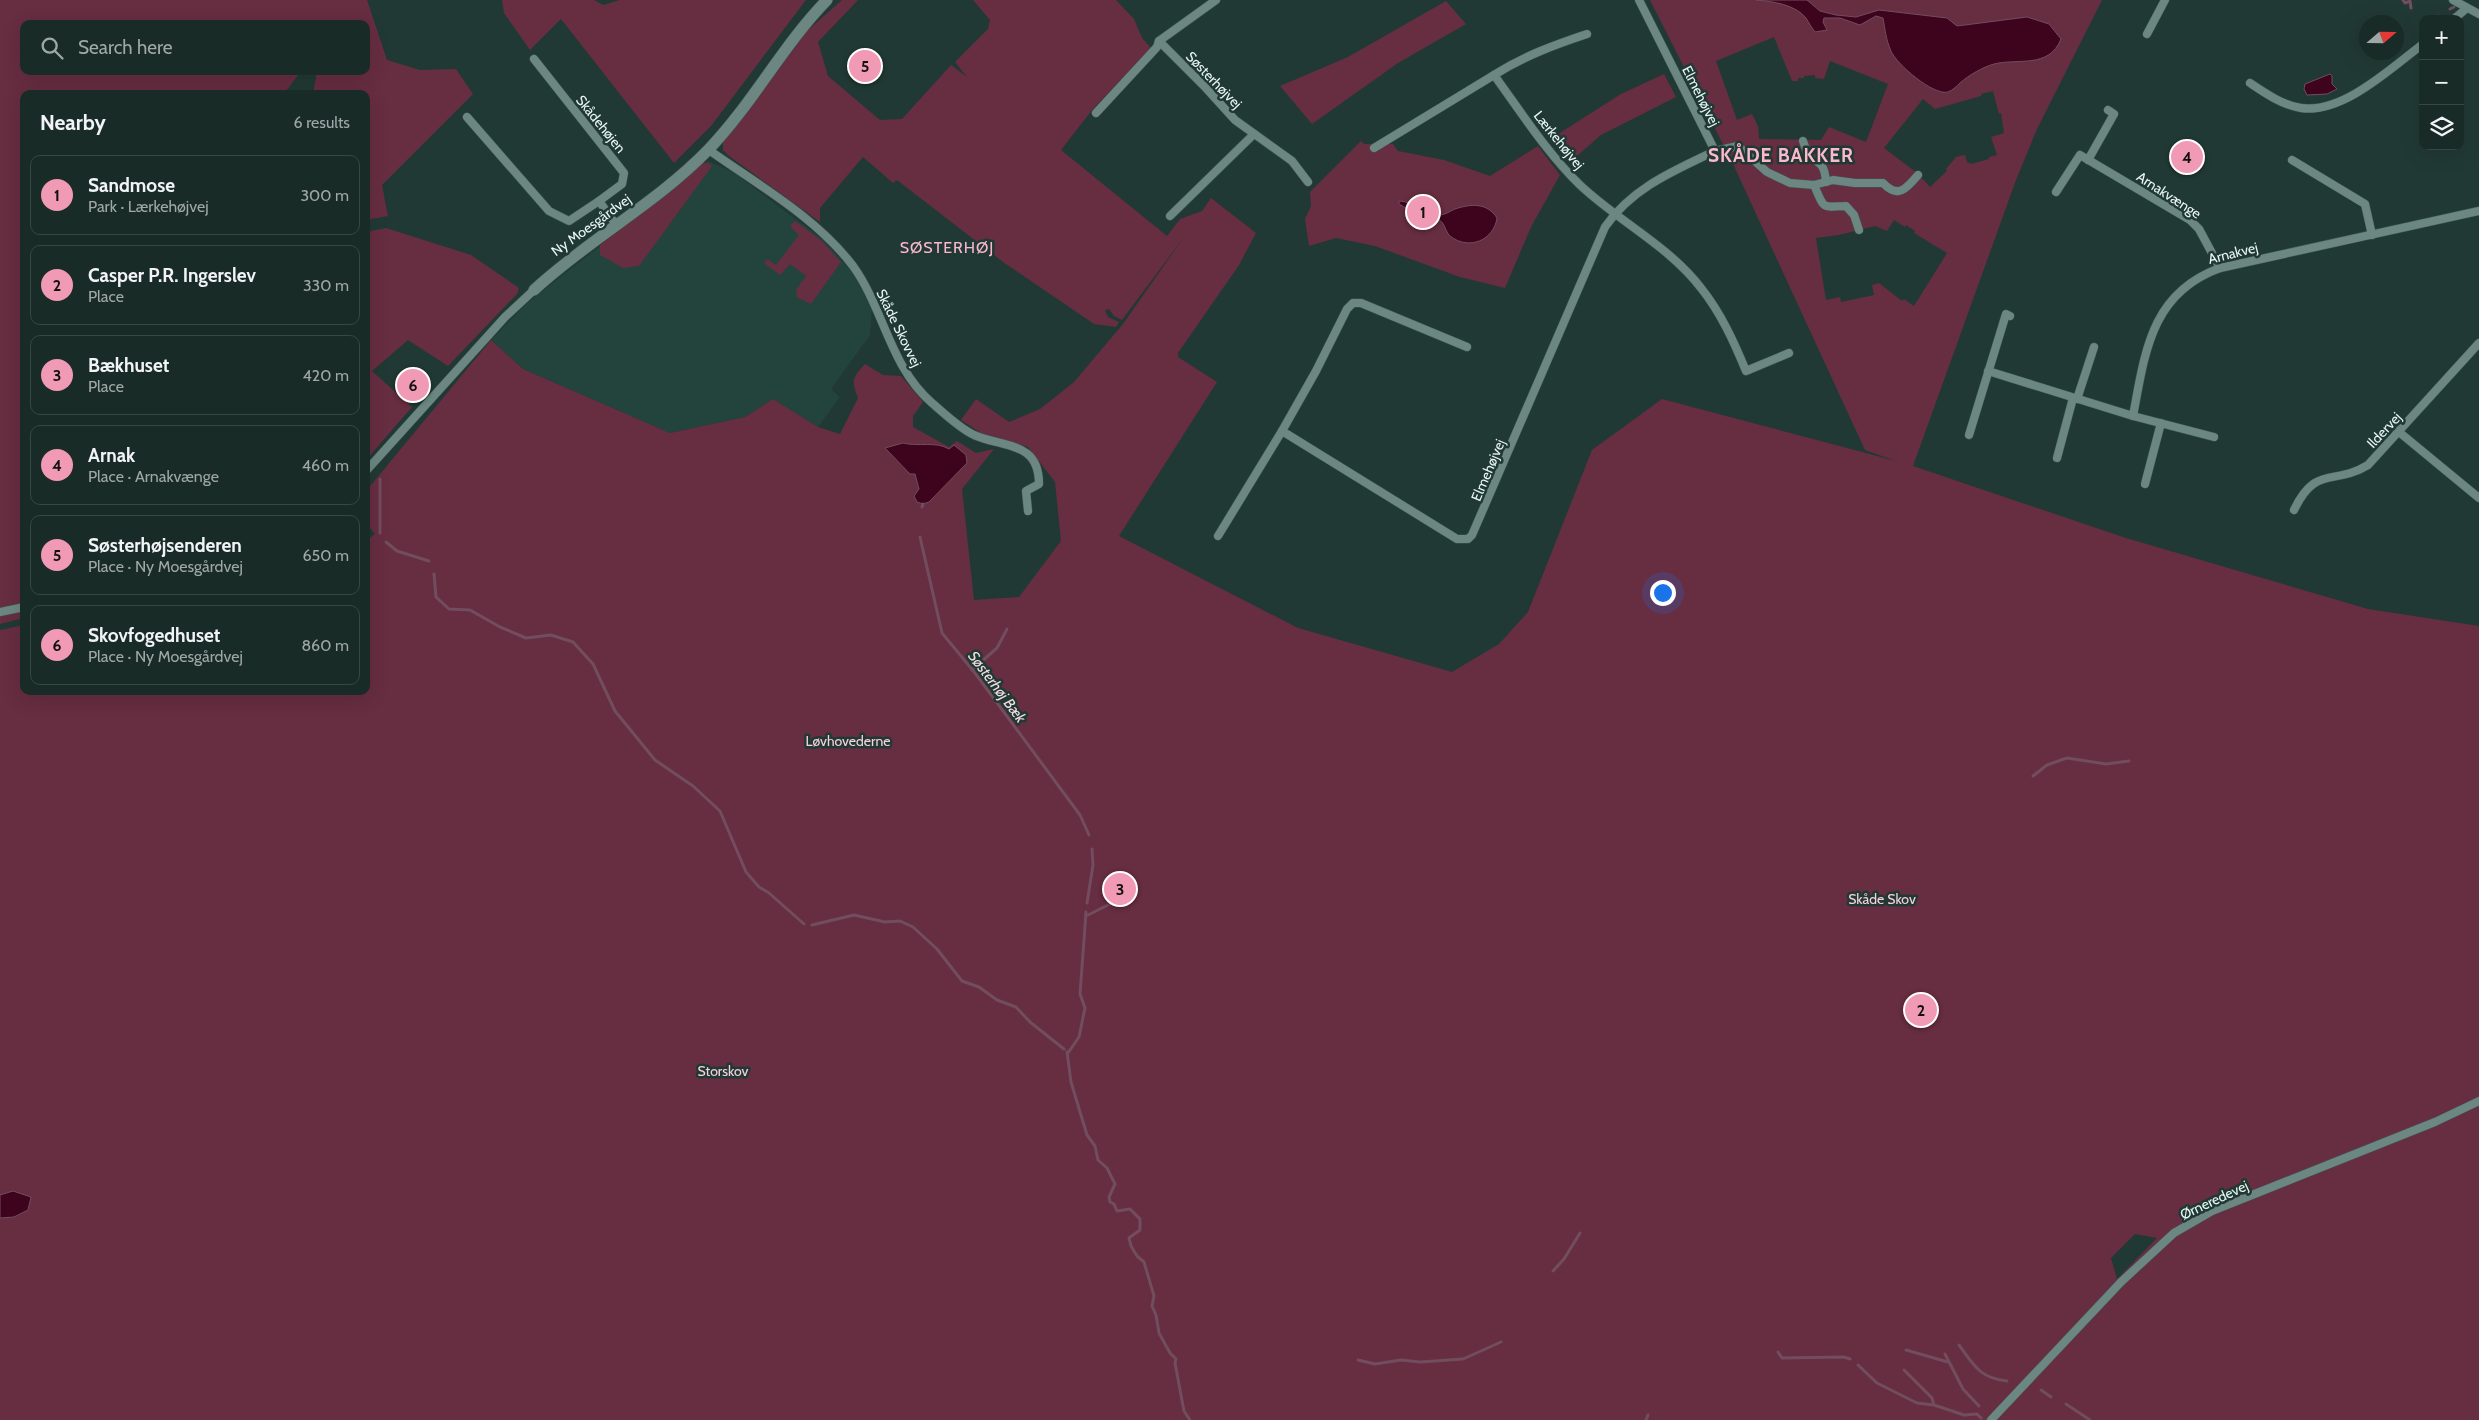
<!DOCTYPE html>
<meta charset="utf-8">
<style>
body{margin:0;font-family:Cabin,sans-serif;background:#263733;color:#f1f3f6}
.controls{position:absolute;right:15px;top:15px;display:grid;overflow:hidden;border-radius:10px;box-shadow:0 5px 20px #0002}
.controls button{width:45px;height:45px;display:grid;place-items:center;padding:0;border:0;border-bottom:1px solid #374744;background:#192b27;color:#f1f3f6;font:25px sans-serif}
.compass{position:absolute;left:2359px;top:15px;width:45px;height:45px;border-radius:50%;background:#192b27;box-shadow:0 5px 20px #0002;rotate:70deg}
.you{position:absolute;left:1662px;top:592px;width:18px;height:18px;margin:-12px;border:4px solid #fff;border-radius:50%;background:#1a73e8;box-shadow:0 0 0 8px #1a73e833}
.badge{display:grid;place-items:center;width:32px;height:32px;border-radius:50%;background:#f09ab5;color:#111;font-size:16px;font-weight:700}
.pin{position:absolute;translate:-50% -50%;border:2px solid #fff;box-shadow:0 1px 5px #0006}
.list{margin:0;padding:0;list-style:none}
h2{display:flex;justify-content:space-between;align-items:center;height:65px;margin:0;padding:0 20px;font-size:21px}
h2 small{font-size:16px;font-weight:400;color:#9fa7a7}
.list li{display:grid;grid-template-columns:32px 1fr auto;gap:15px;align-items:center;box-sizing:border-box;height:80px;margin:0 10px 10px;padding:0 10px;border:1px solid #374744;border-radius:10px}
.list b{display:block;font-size:19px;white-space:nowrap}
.list p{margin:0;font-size:16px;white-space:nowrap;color:#9fa7a7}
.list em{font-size:16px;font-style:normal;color:#9fa7a7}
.icon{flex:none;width:28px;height:28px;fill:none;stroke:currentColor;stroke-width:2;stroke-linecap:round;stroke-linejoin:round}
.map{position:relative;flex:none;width:2479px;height:1420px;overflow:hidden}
.search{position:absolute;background:#192b27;box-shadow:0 5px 20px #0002;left:20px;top:20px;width:350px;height:55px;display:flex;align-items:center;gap:12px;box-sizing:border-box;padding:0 18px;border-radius:10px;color:#9fa7a7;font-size:19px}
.panel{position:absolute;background:#192b27;box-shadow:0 5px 20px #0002;left:20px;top:90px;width:350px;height:605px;border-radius:10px}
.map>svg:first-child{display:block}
</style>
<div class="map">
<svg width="2479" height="1420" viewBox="0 0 2479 1420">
<rect width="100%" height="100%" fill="#213934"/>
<path fill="#22443d" d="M708,161L733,172L825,241L851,271L872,307L870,335L831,389L840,397L818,427L773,399L745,417L670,433L523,369L491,340L526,304Z"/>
<g fill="#672d41" fill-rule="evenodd">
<path d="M0,0H367L387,60L420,70L456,69L473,94L382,185L388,216L366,220V94H313L317,71H366V24H24V71H301L284,94H24V618L0,624Z"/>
<path d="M502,0H594L603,5L620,0H806L711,126L674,163L561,19L530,50L504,13Z"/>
<path d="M842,0H858L818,42L828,76L880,120L902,119L951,65L967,77L955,62L988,29L990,20L973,0H1116L1134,19L1142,38L1151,48L1092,110L1061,150L1167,236L1180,219L1202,211L1211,198L1256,233L1239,265L1178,353V357L1217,382L1119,536L1298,628L1452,672L1499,644L1528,612L1592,450L1662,399L1896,461L1865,450L1734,166L1650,0H2102L2037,129L2016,180L1913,466L2126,538L2368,609L2479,626V1420H0V630L24,625V691H331L332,694V691H366V541L375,534L366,523V491L491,340L523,369L670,433L745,417L773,399L818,427L840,434L858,398C851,380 852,378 865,364L883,375L901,376L923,402L913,416V427L949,447L957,441L976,453L994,449L962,489L974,600L1019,597L1061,541L1055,482L1028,447L981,433L961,420L976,399L1009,422L1040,409L1074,382L1123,324L1184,237L1122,320L1114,316L1109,309L1105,310L1108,317L1119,322L1116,327L1094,324L1003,262L897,180L893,183L863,157L820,208V222L729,156L723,150V141L807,31ZM1774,37L1792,81H1798V78H1804V76L1815,75V78L1824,79L1830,61L1888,84L1866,142L1829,127L1821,140L1759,139L1758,126L1752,114L1737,120L1716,61ZM1993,91L1999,114L2001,113L2004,133L1991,137L1997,155L1989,157V159L1971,164L1967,162L1965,155L1956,157L1946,169L1947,171L1930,187L1917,173L1884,148L1923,99L1935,109L1981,96V94ZM1894,220L1905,227L1906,225L1915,231L1914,233L1947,253L1914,306L1904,299L1902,301L1879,283L1872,285L1874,295L1841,302L1840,297L1826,300L1816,238L1839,235L1875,226L1887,231ZM2135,1234L2157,1238L2117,1279L2111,1258Z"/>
<path d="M1446,1L1466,24L1398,63L1312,124L1280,86L1348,57Z"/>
<path d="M1664,74L1676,97L1601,135L1570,162L1552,138L1621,94Z"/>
<path d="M1361,141L1364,144H1393L1398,151L1444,160L1490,176L1538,146L1560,175L1531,227L1505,288L1460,277L1375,246L1336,238L1309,246L1305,219L1311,206L1310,192Z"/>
<path d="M703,163H709L712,166L639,266L623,268L600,255V245Z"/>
<path d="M795,221L822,241L841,262L811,304L797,297L796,290L806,276L790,264L780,275L764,263L767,259L776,265L799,235L790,226Z"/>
<path d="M386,228L471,255L519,288L517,294L448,366L408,340L372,371L412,407L366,460V232Z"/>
</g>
<g fill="#3e041e" stroke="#714d5e">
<path d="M1756,0H1807L1820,11L1836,15L1856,17L1879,10L1947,18L1957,26L2027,17L2049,24L2061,39C2049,69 2018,58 1994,64C1983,67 1969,75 1960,83C1957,86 1953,90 1948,92C1934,96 1897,65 1891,51C1886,40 1885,29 1883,18L1876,16L1860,25L1840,18H1824L1823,22L1827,30L1815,32C1812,28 1809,23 1806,18C1796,5 1772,1 1756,0Z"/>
<path d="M2330,74L2332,76V84L2337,89L2327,94L2307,95L2304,89L2305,84Z"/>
<path d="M1399,201C1413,201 1425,215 1440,215C1445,215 1450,211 1455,209C1470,204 1487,202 1497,218C1494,240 1469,251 1450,236C1445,231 1445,223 1439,220C1426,213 1411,212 1399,204Z"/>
<path d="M903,443C918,447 936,441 949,449L954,445L966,455L967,463L929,502L923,504L917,502L914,496L919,489L915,474H910L885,448Z"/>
<path d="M13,1191L31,1197L28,1210L14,1217L0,1218V1195Z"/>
</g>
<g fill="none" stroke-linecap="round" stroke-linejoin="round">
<g stroke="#714d5e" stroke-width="3">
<path d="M2403,0L2405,3L2410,1L2411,8"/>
<path d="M2450,9L2454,7"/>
<path d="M2433,19L2438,16"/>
<path d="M922,507L923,504"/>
<path d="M380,533V479"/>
<path d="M920,537L942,633L975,673L1080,815L1089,835"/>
<path d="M386,542L397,551L429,561"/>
<path d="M434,574L436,597L449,609L470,610L500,627L526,638L551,635L573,642L593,664L615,711L655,760L693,786L720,811L746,872L759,887L769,893L804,924"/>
<path d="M972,670L997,648L1007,629"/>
<path d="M2033,776L2047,765L2067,758L2106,764L2129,761"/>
<path d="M1087,903L1093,865L1092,849"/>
<path d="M1086,916L1112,903"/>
<path d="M812,925L854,915L885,922L900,921L913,927L937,949L962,981L979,987L997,1000L1016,1007L1030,1022L1064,1049"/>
<path d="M1067,1052L1071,1082L1087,1135L1095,1146L1098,1160L1107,1168L1115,1184L1109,1197L1110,1202L1114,1204L1117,1211L1130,1209L1140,1219V1230L1129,1238L1131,1246L1137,1256L1144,1262L1154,1296L1152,1306L1156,1315L1159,1333L1170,1353L1176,1359L1175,1363L1184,1411L1190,1420"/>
<path d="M1068,1053L1079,1037L1085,1008L1080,994L1086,912"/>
<path d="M1553,1271L1564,1259L1580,1233"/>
<path d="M1959,1345C1973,1364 1979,1378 2007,1381"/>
<path d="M1906,1350L1948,1362"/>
<path d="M1778,1352L1782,1358L1844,1357L1850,1359"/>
<path d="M1945,1354L1963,1389L1979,1406"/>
<path d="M1358,1360L1375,1364L1401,1360L1420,1362L1463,1359L1501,1342"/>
<path d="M1858,1365L1877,1383L1917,1403L1934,1405L1964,1415L1977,1414L1981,1418"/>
<path d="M1904,1370L1932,1398L1934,1405"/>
<path d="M2041,1390L2051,1397"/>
<path d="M2066,1404L2090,1420"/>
<path d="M1646,1420L1648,1415"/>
</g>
<g stroke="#425854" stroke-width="9">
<g id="street">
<path d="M1216,0L1159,41L1205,87L1235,120L1292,161L1308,182"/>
<path d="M2453,0L2479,14"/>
<path d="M2454,19L2467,8"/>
<path d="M2147,34L2165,0"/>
<path d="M534,59L624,173L622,184L599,201L617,226"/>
<path d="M1494,75C1524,56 1554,45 1587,34"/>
<path d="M2250,83C2265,93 2282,105 2301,108C2343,114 2391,68 2423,44"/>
<path d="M1096,113L1157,47L1159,41"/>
<path d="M467,117L549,211L569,221L599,201"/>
<path d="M1803,141L1809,158C1822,162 1825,168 1826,182"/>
<path d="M1374,148L1494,75C1521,112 1547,153 1580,185C1618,221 1669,246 1701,288C1721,313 1734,342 1746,371L1789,353"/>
<path d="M709,150C758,185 816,217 853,266C884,309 890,367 932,403C945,414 959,428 974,435C1004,448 1039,441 1039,484L1026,491L1028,511"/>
<path d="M1715,151L1738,146L1767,172L1790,183L1814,185L1833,180L1855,183H1883C1898,199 1906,189 1918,175"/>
<path d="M2088,160L2114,114L2108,110"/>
<path d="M2292,160L2365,204L2372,235"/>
<path d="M1814,185C1825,210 1821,207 1846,206L1854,215L1859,230"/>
<path d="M2056,192L2080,155L2190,220L2199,229L2220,268"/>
<path d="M1170,216L1254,134"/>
<path d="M1467,347L1361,303H1353L1347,309L1316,371L1282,431L1457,539H1468L1472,535L1605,227C1632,188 1673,171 1715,151L1639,0"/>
<path d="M1988,371L2133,416"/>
<path d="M2077,399L2094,347"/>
<path d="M2399,432L2479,498"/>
<path d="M1969,435L2006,314L2010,316"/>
<path d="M2214,437L2133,416C2145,352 2151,293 2220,268L2479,211"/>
<path d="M2057,458L2073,398"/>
<path d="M366,471L505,317L534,290"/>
<path d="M2145,484L2161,423"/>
<path d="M2294,510C2316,464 2334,486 2368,465L2479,343"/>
<path d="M1218,536L1282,431"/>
<path d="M0,612L24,607"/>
<path d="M1991,1420L2121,1282L2174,1233L2212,1211L2435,1122L2479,1101"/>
</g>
</g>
<g stroke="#425854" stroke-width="12">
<path id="secondary" d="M534,290C589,239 657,203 709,149C753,103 783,45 827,0"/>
</g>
<use href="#street" stroke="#6c8781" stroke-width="8"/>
<use href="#secondary" stroke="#6c8781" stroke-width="11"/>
</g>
<g text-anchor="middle" stroke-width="5" stroke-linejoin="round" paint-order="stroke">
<g font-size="14" fill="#e8f7f3" stroke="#213934">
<text transform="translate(1214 80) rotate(46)" y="5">Søsterhøjvej</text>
<text transform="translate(1701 96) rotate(63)" y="5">Elmehøjvej</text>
<text transform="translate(601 124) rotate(51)" y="5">Skådehøjen</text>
<text transform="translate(1559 140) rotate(51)" y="5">Lærkehøjvej</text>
<text transform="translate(2169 195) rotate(33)" y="5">Arnakvænge</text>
<text transform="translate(591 225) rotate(-36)" y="5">Ny Moesgårdvej</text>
<text transform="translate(2233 253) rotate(-14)" y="5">Arnakvej</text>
<text transform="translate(899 328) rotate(64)" y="5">Skåde Skovvej</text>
<text transform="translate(2384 430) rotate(-47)" y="5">Ildervej</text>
<text transform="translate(1488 470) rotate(-67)" y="5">Elmehøjvej</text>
<text transform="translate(2214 1200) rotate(-25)" y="5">Ørneredevej</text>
</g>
<g font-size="14" fill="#f9d0db" stroke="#213934">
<text x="848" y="746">Løvhovederne</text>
<text x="1882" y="904">Skåde Skov</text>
<text x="723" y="1076">Storskov</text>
</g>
<g font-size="15" font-style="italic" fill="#f3dee3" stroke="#213934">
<text transform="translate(997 687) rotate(53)" y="5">Søsterhøj Bæk</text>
</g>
<g font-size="16" letter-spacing="1" fill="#fbb9cc" stroke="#213934">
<text x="947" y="253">SØSTERHØJ</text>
</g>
<g font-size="19" font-weight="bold" letter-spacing="1" fill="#fbb9cc" stroke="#213934">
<text x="1781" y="162">SKÅDE BAKKER</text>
</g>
</g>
</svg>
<div class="controls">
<button>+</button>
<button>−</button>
<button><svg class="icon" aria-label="layers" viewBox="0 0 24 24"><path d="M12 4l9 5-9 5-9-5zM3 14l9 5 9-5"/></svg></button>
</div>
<svg class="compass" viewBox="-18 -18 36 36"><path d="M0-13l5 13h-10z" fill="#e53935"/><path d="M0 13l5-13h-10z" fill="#9fa7a7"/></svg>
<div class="you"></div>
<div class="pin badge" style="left:1423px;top:212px">1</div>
<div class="pin badge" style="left:1921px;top:1010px">2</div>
<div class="pin badge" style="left:1120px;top:889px">3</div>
<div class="pin badge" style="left:2187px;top:157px">4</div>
<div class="pin badge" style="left:865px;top:66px">5</div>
<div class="pin badge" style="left:413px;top:385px">6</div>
<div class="search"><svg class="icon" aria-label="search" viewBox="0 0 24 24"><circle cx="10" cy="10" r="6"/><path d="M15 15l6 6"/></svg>Search here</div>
<section class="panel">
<h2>Nearby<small>6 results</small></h2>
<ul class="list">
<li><span class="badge">1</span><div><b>Sandmose</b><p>Park · Lærkehøjvej</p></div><em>300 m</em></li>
<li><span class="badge">2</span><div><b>Casper P.R. Ingerslev</b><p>Place</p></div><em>330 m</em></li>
<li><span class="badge">3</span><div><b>Bækhuset</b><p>Place</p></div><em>420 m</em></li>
<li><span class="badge">4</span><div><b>Arnak</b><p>Place · Arnakvænge</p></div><em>460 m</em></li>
<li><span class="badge">5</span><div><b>Søsterhøjsenderen</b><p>Place · Ny Moesgårdvej</p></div><em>650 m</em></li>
<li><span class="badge">6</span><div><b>Skovfogedhuset</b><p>Place · Ny Moesgårdvej</p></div><em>860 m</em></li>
</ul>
</section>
</div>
